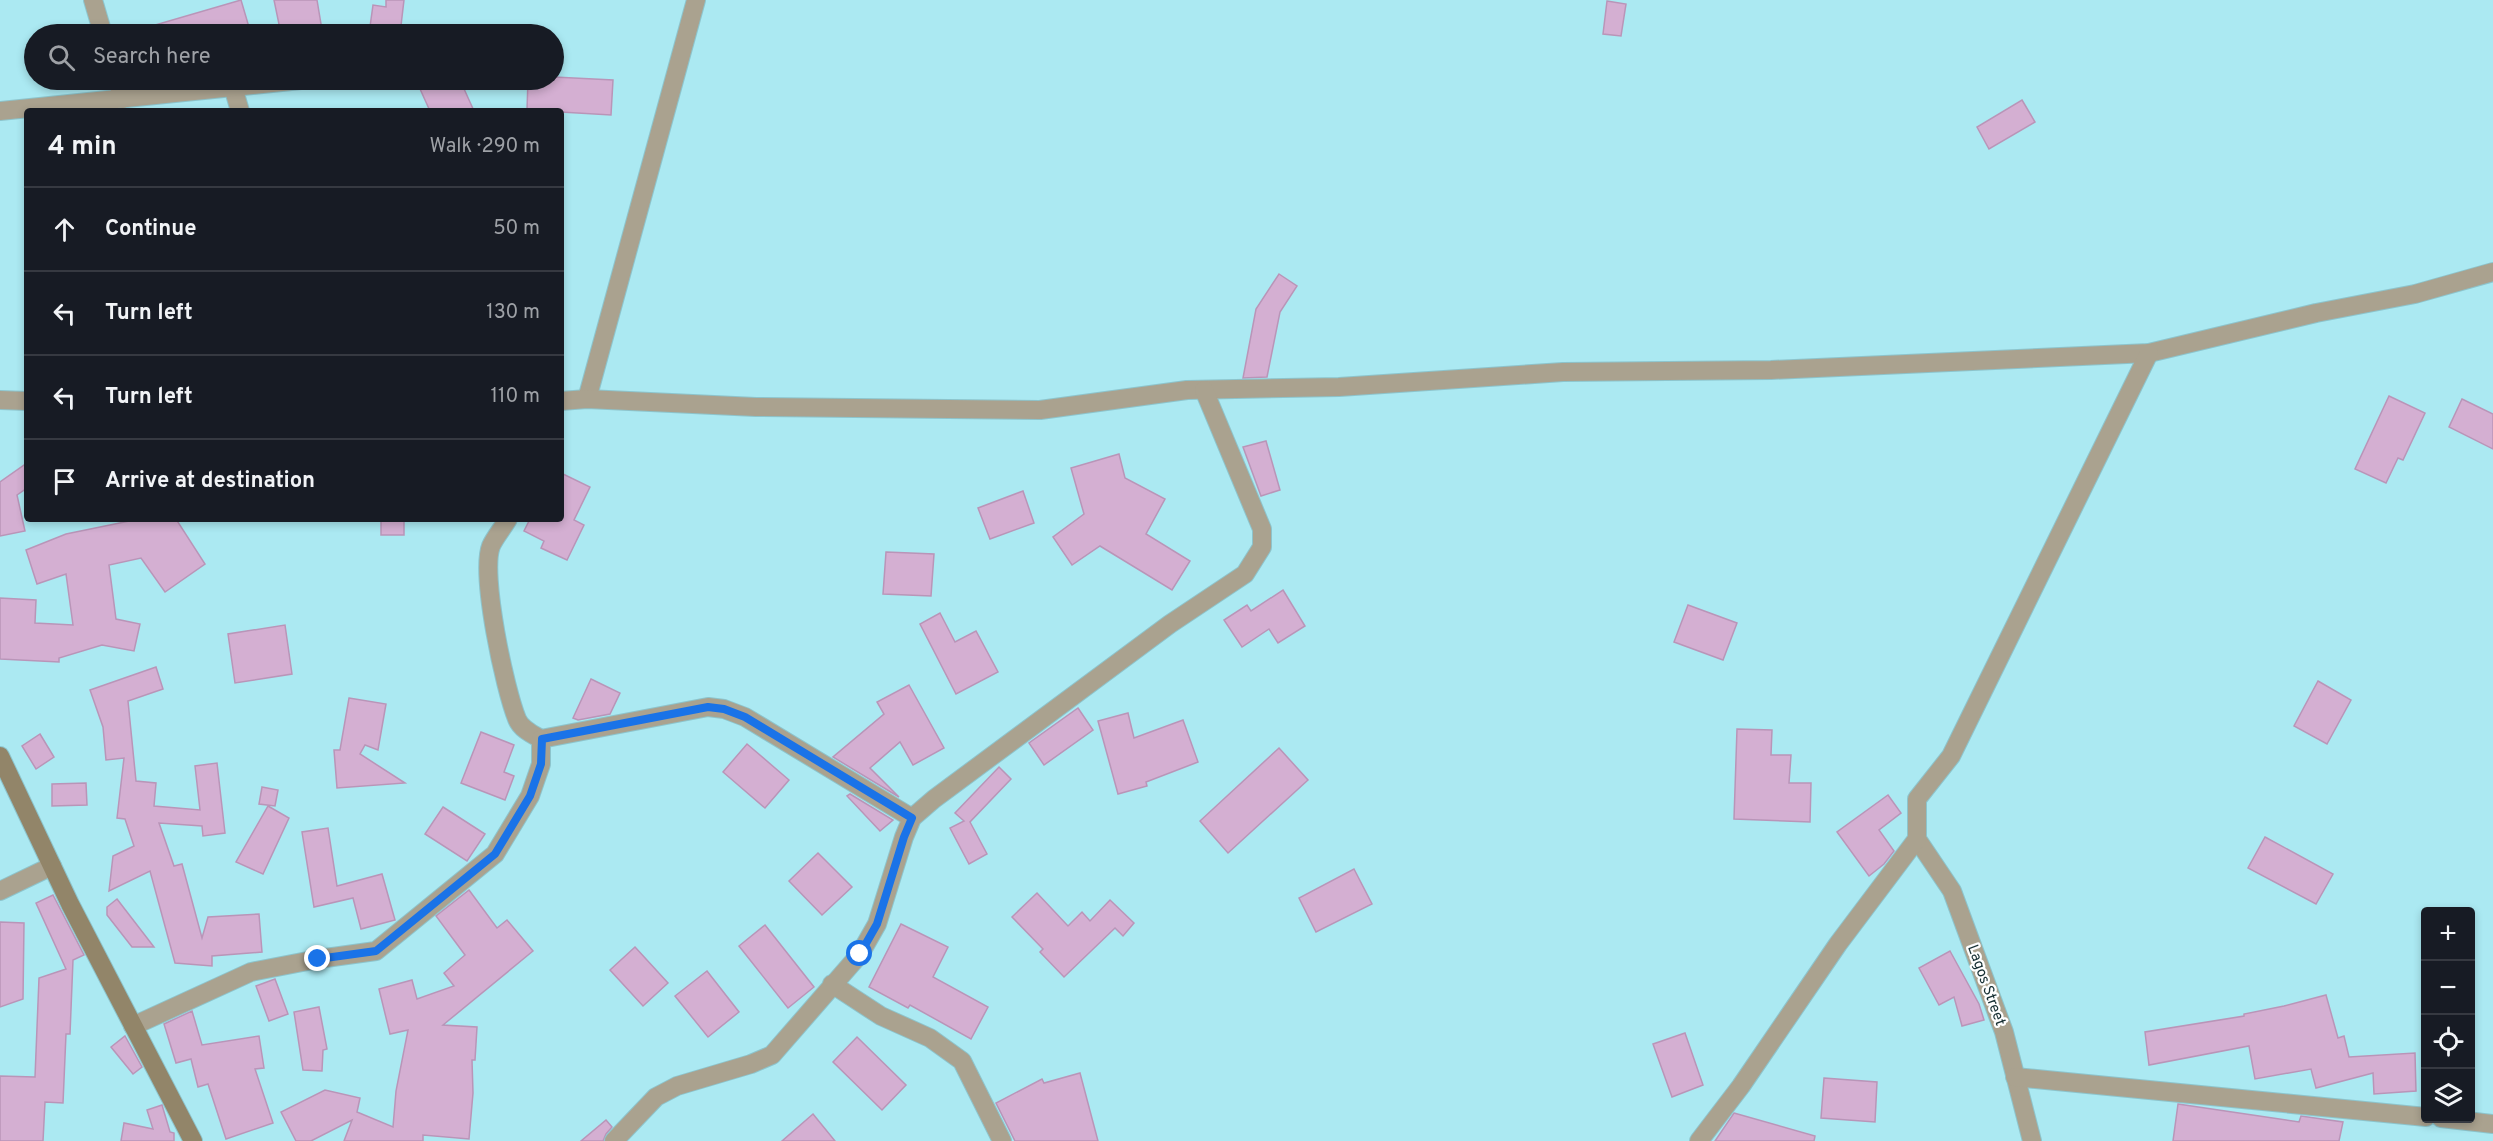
<!DOCTYPE html>
<meta charset="utf-8">
<style>
body{margin:0;font-family:Overpass,sans-serif;background:#242831;color:#f1f3f6}
.controls{position:absolute;right:18px;bottom:18px;display:grid;overflow:hidden;border-radius:6px;box-shadow:0 3px 9px #0003}
.controls button{width:54px;height:54px;display:grid;place-items:center;padding:0;border:0;border-bottom:2px solid #363941;background:#171b24;color:#f1f3f6;font:30px sans-serif}
.stop{position:absolute;width:18px;height:18px;margin:-14px;border:4px solid #1a73e8;border-radius:50%;background:#fff}
.stop.end{background:#1a73e8;border-color:#fff;box-shadow:0 2px 6px #0008}
.list{margin:0;padding:0;list-style:none}
h2{display:flex;justify-content:space-between;align-items:center;height:78px;margin:0;padding:0 24px;font-size:26px}
h2 small{font-size:20px;font-weight:400;color:#9ea1a6}
.list li{display:grid;grid-template-columns:39px 1fr auto;gap:18px;align-items:center;box-sizing:border-box;height:84px;padding:0 24px;border-top:2px solid #363941}
.list b{display:block;font-size:22px;white-space:nowrap}
.list em{font-size:20px;font-style:normal;color:#9ea1a6}
.icon{flex:none;width:33px;height:33px;fill:none;stroke:currentColor;stroke-width:2;stroke-linecap:round;stroke-linejoin:round}
.map{position:relative;flex:none;width:2493px;height:1141px;overflow:hidden}
.search{position:absolute;background:#171b24;box-shadow:0 3px 9px #0003;left:24px;top:24px;width:540px;height:66px;display:flex;align-items:center;gap:15px;box-sizing:border-box;padding:0 21px;border-radius:33px;color:#9ea1a6;font-size:22px}
.panel{position:absolute;background:#171b24;box-shadow:0 3px 9px #0003;left:24px;top:108px;width:540px;height:414px;border-radius:6px}
.map>svg:first-child{display:block}
</style>
<div class="map">
<svg width="2493" height="1141" viewBox="0 0 2493 1141">
<rect width="100%" height="100%" fill="#abe9f2"/>
<g fill="#d4afd2" stroke="#b995b8" stroke-width="1.5">
<path d="M241,0L251,34H139L138,30Z"/>
<path d="M274,0H317L322,30L297,34H281Z"/>
<path d="M386,0H404L400,34H369L373,5L386,7Z"/>
<path d="M1607,1L1626,4L1621,36L1603,34Z"/>
<path d="M554,77L613,80L611,115L527,110L528,80H554Z"/>
<path d="M416,80H460L474,111H430Z"/>
<path d="M2022,100L2035,122L1989,149L1977,127Z"/>
<path d="M1279,274L1297,286L1280,312L1267,377L1243,378L1256,309Z"/>
<path d="M2389,396L2425,413L2403,460L2398,458L2386,483L2355,469Z"/>
<path d="M2462,399L2493,414V449L2449,427Z"/>
<path d="M1266,441L1280,490L1261,496L1243,447Z"/>
<path d="M1119,454L1125,478L1165,499L1146,534L1190,561L1172,590L1100,546L1072,565L1053,537L1084,514L1071,468Z"/>
<path d="M27,463V488L17,495L25,531L0,536V482Z"/>
<path d="M561,473L590,487L574,520L584,525L567,560L541,548L544,541L524,531L530,519H561Z"/>
<path d="M1023,491L1034,523L990,539L978,508Z"/>
<path d="M139,519H176L205,564L165,592L141,558L109,565L116,619L140,624L134,651L102,645L59,658V662L0,659V598L36,600L35,623L73,625L66,574L37,584L26,550L66,534Z"/>
<rect x="381" y="519" width="23" height="16"/>
<path d="M886,552L934,554L931,596L883,594Z"/>
<path d="M1283,590L1305,626L1278,643L1269,629L1242,647L1224,620L1247,605L1251,611Z"/>
<path d="M1688,605L1737,623L1723,660L1674,642Z"/>
<path d="M940,613L955,642L976,631L998,672L956,694L920,624Z"/>
<path d="M285,625L292,674L235,683L228,634Z"/>
<path d="M156,667L163,689L128,701L136,781L156,783L154,806L200,810L195,766L217,763L225,833L203,836L202,826L159,823L174,866L182,864L202,938L208,917L259,914L262,952L212,956V966L175,963L150,871L109,891L113,856L134,846L125,819L117,818L124,758L106,760L103,727L90,690Z"/>
<path d="M591,679L620,693L610,714L578,720L573,718Z"/>
<path d="M2318,681L2351,700L2327,744L2294,726Z"/>
<path d="M909,685L944,748L913,765L900,742L870,768L899,797L833,757L884,714L877,702Z"/>
<path d="M349,698L386,704L378,750L365,745L360,754L405,783L337,788L334,750H340Z"/>
<path d="M1078,708L1093,730L1044,765L1029,743Z"/>
<path d="M1128,713L1134,738L1183,720L1198,762L1146,782L1147,786L1118,794L1098,721Z"/>
<path d="M1737,729L1772,730L1771,755H1791L1789,783H1811L1810,822L1734,819Z"/>
<path d="M481,732L514,745L504,772L514,776L505,800L461,783Z"/>
<path d="M40,734L54,757L36,769L22,746Z"/>
<path d="M747,744L789,780L765,808L723,772Z"/>
<path d="M1279,748L1308,780L1228,853L1200,821Z"/>
<path d="M999,767L1011,779L970,822L987,854L969,864L950,828L964,821L955,813Z"/>
<path d="M86,783L87,805L52,806V784Z"/>
<path d="M262,787L278,790L275,806L259,804Z"/>
<path d="M850,794L893,820L880,831L847,796Z"/>
<path d="M1888,795L1901,813L1879,830L1894,851L1884,864L1869,876L1837,832Z"/>
<path d="M268,806L289,818L263,874L236,862Z"/>
<path d="M443,807L485,834L467,861L425,834Z"/>
<path d="M328,828L337,886L382,874L395,920L361,929L353,898L314,907L302,832Z"/>
<path d="M2265,837L2333,874L2316,904L2248,868Z"/>
<path d="M818,853L852,887L822,915L789,881Z"/>
<path d="M1354,869L1372,904L1316,932L1299,898Z"/>
<path d="M469,890L497,928L507,920L533,951L443,1025L477,1027L475,1060H472L473,1093L469,1139L423,1135V1141H344L352,1120L311,1141H296L281,1112L325,1090L360,1098L357,1112L393,1127L396,1091L408,1030L390,1034L379,989L412,980L417,999L454,986L444,973L465,955L436,916Z"/>
<path d="M1037,893L1068,926L1082,912L1090,921L1110,900L1134,923L1123,936L1115,928L1064,977L1040,952L1043,949L1012,917Z"/>
<path d="M53,895L84,955L73,960L70,1034H66L63,1103L45,1102L43,1141H0V1076L35,1077L39,978L66,969L36,903Z"/>
<path d="M117,899L154,947H132L107,915V907Z"/>
<path d="M0,922L24,923L23,999L0,1007Z"/>
<path d="M901,924L948,947L933,977L988,1007L971,1039L910,1005L908,1008L869,987Z"/>
<path d="M765,925L814,987L788,1008L739,946Z"/>
<path d="M635,947L668,983L643,1006L610,970Z"/>
<path d="M1950,951L1979,1004L1984,1020L1962,1026L1954,997L1939,1005L1919,968Z"/>
<path d="M707,971L739,1012L708,1037L675,996Z"/>
<path d="M275,979L288,1014L269,1021L256,986Z"/>
<path d="M2326,995L2338,1038L2344,1036L2349,1057L2415,1053L2416,1091L2374,1094L2373,1073L2316,1088L2311,1069L2255,1079L2249,1046L2149,1065L2145,1032L2244,1016V1014L2284,1006Z"/>
<path d="M319,1007L327,1049L323,1050L322,1071L303,1070L294,1012Z"/>
<path d="M192,1011L202,1045L259,1036L264,1068L255,1069L273,1123L226,1139L208,1084L198,1087L191,1059L176,1063L164,1024Z"/>
<path d="M1685,1033L1703,1085L1672,1097L1653,1044Z"/>
<path d="M125,1036L142,1067L133,1074L111,1047Z"/>
<path d="M857,1037L906,1085L882,1110L833,1062Z"/>
<path d="M1080,1073L1098,1141H1015L996,1103L1042,1079L1044,1083Z"/>
<path d="M1824,1078L1877,1082L1875,1122L1821,1118Z"/>
<path d="M2178,1104L2299,1122L2301,1116L2343,1122L2339,1141H2173Z"/>
<path d="M162,1105L170,1132L174,1133V1141H121L124,1123L153,1129L147,1110Z"/>
<path d="M1734,1113L1815,1136L1814,1141H1715Z"/>
<path d="M813,1114L835,1141H782Z"/>
<path d="M606,1120L612,1127L606,1134L603,1141H581Z"/>
</g>
<g fill="none" stroke-linecap="round" stroke-linejoin="round">
<g stroke="#8dc4cc" stroke-width="20">
<g id="street">
<path d="M93,0L103,34"/>
<path d="M117,80L123,99"/>
<path d="M233,87L240,111"/>
<path d="M0,111L301,80"/>
<path d="M587,399L696,0"/>
<path d="M0,400L27,401"/>
<path d="M561,401L587,399L756,407L1040,410L1187,390L1339,387L1563,372L1771,370L2149,353L2316,313L2415,294L2493,272"/>
<path d="M508,519C503,528 495,537 491,546C480,574 505,690 517,719C521,729 532,734 541,739L708,707L724,709L745,717L912,818"/>
<path d="M1917,839L1952,891L2004,1032L2032,1141"/>
<path d="M0,891L52,866"/>
<path d="M832,984L881,1016L930,1038L962,1061L1002,1141"/>
<path d="M133,1026L251,972L318,959L376,951L495,854L530,796L541,764V739"/>
<path d="M2015,1077L2426,1117"/>
<path d="M2441,1118L2493,1124"/>
<path d="M614,1141L656,1097L677,1086L751,1064L772,1055L860,954L877,924L904,837L912,818L934,799L1170,624L1245,574L1262,547V529L1204,390"/>
<path d="M1699,1141L1741,1086L1838,944L1917,839V799L1951,756L2149,353"/>
</g>
</g>
<g stroke="#8dc4cc" stroke-width="20">
<path id="secondary" d="M0,756L70,904L193,1141"/>
</g>
<use href="#street" stroke="#aaa28f" stroke-width="18"/>
<use href="#secondary" stroke="#928569" stroke-width="18"/>
</g>
<g fill="none" stroke-linecap="round" stroke-linejoin="round">
<path stroke="#1a73e8" stroke-width="8" d="M318,959L376,951L495,854L530,796L541,764L542,739L708,707L724,709L745,717L912,818L904,837L877,924L860,954"/>
</g>
<g text-anchor="middle" stroke-width="4.5" stroke-linejoin="round" paint-order="stroke">
<g font-size="15" fill="#162f33" stroke="#fefefe">
<text transform="translate(1987 985) rotate(70)" y="5">Lagos Street</text>
</g>
</g>
</svg>
<div class="controls">
<button>+</button>
<button>−</button>
<button><svg class="icon" aria-label="locate" viewBox="0 0 24 24"><circle cx="12" cy="12" r="6"/><path d="M12 2v4M12 18v4M2 12h4M18 12h4"/></svg></button>
<button><svg class="icon" aria-label="layers" viewBox="0 0 24 24"><path d="M12 4l9 5-9 5-9-5zM3 14l9 5 9-5"/></svg></button>
</div>
<div class="stop" style="left:860px;top:954px"></div>
<div class="stop end" style="left:318px;top:959px"></div>
<div class="search"><svg class="icon" aria-label="search" viewBox="0 0 24 24"><circle cx="10" cy="10" r="6"/><path d="M15 15l6 6"/></svg>Search here</div>
<section class="panel">
<h2>4 min<small>Walk · 290 m</small></h2>
<ul class="list">
<li><svg class="icon" aria-label="ahead" viewBox="0 0 24 24"><path d="M12 20V5M6 11l6-6 6 6"/></svg><div><b>Continue</b></div><em>50 m</em></li>
<li><svg class="icon" aria-label="left" viewBox="0 0 24 24"><path d="M17 20v-9H6M10 6l-5 5 5 5"/></svg><div><b>Turn left</b></div><em>130 m</em></li>
<li><svg class="icon" aria-label="left" viewBox="0 0 24 24"><path d="M17 20v-9H6M10 6l-5 5 5 5"/></svg><div><b>Turn left</b></div><em>110 m</em></li>
<li><svg class="icon" aria-label="arrive" viewBox="0 0 24 24"><path d="M6 21V4h12l-3 4 3 4H6"/></svg><div><b>Arrive at destination</b></div></li>
</ul>
</section>
</div>
